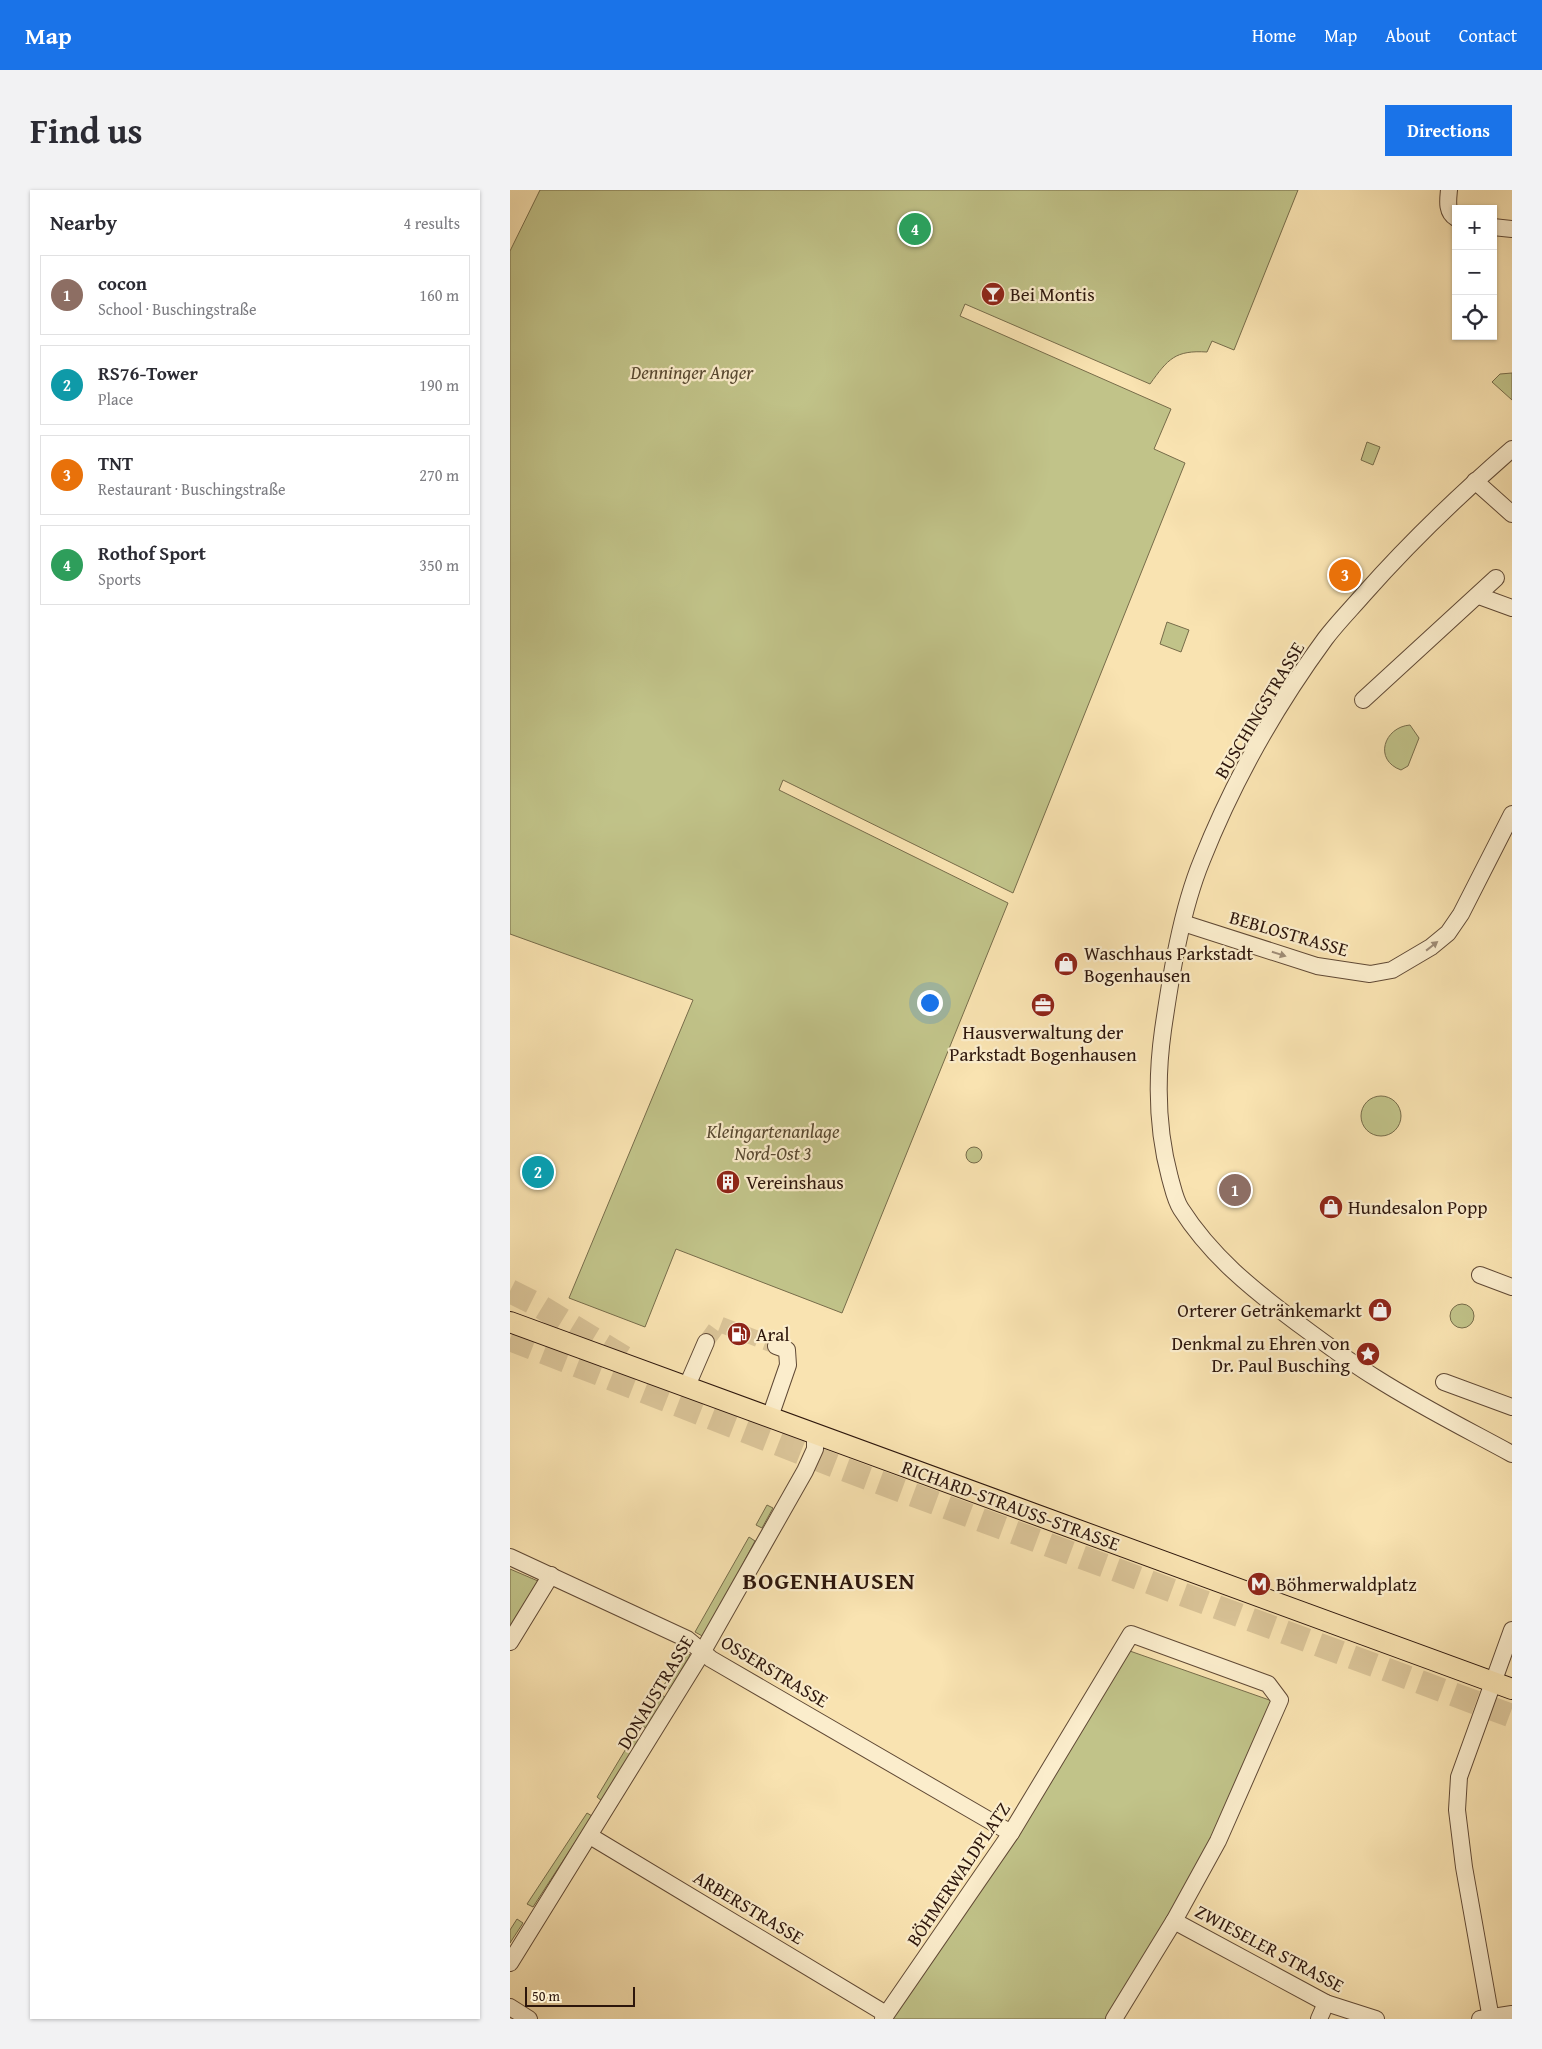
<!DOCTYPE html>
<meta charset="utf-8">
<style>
body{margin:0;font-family:"Gentium Book Plus",serif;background:#f2f2f3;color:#2b2b33}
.controls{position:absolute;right:15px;top:15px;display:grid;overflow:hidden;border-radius:0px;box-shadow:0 1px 4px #0004}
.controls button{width:45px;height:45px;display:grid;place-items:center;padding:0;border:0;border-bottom:1px solid #e1e1e2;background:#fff;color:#2b2b33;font:25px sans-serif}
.scale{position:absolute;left:15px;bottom:12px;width:110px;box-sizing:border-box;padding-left:5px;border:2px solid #2d160c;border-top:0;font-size:14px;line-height:18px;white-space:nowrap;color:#2d160c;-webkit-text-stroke:4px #fbedcc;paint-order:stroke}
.you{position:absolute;left:419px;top:812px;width:18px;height:18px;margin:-12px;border:4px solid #fff;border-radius:50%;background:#1a73e8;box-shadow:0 0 0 8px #1a73e833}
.badge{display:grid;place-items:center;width:32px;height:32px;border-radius:50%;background:#1a73e8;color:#fff;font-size:16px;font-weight:700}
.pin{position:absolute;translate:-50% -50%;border:2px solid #fff;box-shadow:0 1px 5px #0006}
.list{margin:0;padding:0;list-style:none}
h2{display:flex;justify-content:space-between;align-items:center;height:65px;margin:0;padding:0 20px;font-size:21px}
h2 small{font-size:16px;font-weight:400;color:#7c7c81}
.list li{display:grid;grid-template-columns:32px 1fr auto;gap:15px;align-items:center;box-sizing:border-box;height:80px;margin:0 10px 10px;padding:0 10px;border:1px solid #e1e1e2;border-radius:0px}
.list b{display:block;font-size:19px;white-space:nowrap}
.list p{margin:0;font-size:16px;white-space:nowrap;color:#7c7c81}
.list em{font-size:16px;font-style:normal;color:#7c7c81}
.icon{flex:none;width:28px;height:28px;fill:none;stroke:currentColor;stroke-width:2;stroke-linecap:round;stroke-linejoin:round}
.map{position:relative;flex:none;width:1002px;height:1829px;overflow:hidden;border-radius:0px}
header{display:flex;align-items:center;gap:30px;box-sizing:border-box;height:70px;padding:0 25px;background:#1a73e8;color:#fff}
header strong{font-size:24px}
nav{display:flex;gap:28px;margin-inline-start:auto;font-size:18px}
.intro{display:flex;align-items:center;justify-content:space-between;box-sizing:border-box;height:120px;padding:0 30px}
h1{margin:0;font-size:35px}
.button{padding:12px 22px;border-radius:0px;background:#1a73e8;color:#fff;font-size:18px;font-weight:700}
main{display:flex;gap:30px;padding:0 30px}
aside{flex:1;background:#fff;border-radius:0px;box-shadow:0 1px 4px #0004}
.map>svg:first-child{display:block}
</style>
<header>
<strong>Map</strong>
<nav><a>Home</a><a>Map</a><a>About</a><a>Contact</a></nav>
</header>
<div class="intro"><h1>Find us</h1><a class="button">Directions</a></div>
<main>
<aside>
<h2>Nearby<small>4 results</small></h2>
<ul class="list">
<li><span class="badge" style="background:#8d6e63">1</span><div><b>cocon</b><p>School · Buschingstraße</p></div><em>160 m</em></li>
<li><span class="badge" style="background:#0f9aa8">2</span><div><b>RS76-Tower</b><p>Place</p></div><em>190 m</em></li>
<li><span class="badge" style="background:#e8710a">3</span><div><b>TNT</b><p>Restaurant · Buschingstraße</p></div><em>270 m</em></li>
<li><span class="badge" style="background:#2e9e5b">4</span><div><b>Rothof Sport</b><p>Sports</p></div><em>350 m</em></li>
</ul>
</aside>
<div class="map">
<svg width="1002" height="1829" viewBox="0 0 1002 1829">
<rect width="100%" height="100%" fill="#f9e3b1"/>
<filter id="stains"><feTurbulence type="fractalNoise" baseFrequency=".004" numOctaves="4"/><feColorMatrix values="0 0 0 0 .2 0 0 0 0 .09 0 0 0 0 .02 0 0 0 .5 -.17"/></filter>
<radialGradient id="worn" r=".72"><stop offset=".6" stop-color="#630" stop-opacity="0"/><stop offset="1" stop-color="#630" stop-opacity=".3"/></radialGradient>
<g fill="#c1c389" stroke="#776c4a">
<path d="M30,0H788L724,160L702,151L697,162C665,160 658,169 640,194L455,114L450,126L661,219L644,259L675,273L503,703L273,590L269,600L498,713L332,1123L166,1059L135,1137L59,1108L183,810L0,744V61Z"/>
<path d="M1002,183V210L982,192L990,184Z"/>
<path d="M857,252L870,257L863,275L851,270Z"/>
<path d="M657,432L679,440L671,462L650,454Z"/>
<path d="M900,535L909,548L898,576L891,580C863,570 874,537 900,535Z"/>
<circle cx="871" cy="926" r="20"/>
<circle cx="464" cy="965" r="8"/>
<circle cx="952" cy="1126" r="12"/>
<path d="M257,1315L263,1318L252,1338L246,1335Z"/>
<path d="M239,1347L245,1351L194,1447L185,1442Z"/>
<path d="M0,1379L28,1391L0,1437Z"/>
<path d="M175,1460L180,1465L160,1499L154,1495Z"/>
<path d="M617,1460L765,1512L709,1641L660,1730L596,1829H380Z"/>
<path d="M150,1504L155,1507L136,1538L131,1535Z"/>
<path d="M123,1547L129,1550L92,1611L87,1607Z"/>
<path d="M77,1623L82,1626L23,1717L17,1714Z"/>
<path d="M7,1729L13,1733L0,1753V1740Z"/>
</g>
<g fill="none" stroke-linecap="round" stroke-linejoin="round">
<path stroke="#dac498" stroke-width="16" stroke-dasharray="16 8" stroke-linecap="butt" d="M196,1152L209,1134L266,1156"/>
<g stroke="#dac498" stroke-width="24" stroke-dasharray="24 12" stroke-linecap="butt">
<path d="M0,1101L28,1115L123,1173"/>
<path d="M0,1149L325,1276L1002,1526"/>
</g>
<g stroke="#604935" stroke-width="18">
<g id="minor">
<path d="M939,0C938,10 936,22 946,28"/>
<path d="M983,37L1002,39"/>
<path d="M1002,259C949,305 900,352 854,404C841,419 827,433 815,449C766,516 723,592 692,670C671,721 661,785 653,840C646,890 647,940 660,988C663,998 665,1010 671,1019C701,1066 742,1099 786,1132C812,1151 838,1171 866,1188C910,1216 956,1239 1002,1264"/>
<path d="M965,291L1002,324"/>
<path d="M969,406L1002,418"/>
<path d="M853,510L986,388"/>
<path d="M673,733L807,776L860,784L882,780L921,757L938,743L951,724L1002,624"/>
<path d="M970,1085L1002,1097"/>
<path d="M934,1192L1002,1217"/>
<path d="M177,1196L196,1152"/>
<path d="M260,1227L278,1175L277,1160L266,1156"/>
<path d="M0,1367L177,1449L201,1469L501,1643"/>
<path d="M0,1452L41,1385"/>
<path d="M80,1646L376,1824"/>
<path d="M664,1731L816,1813L866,1829"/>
<path d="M0,1773L193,1461L295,1281L305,1259V1243"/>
<path d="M0,1817L19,1829"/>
<path d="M373,1829L501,1643L621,1444L758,1494L770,1510L708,1651L664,1731L604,1829"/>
<path d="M809,1829L816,1813"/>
<path d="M970,1829L1002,1824"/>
<path d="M981,1829L954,1677L947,1620L949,1587L1002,1440"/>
</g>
</g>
<g stroke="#2d160c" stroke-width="22">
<path id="major" d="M0,1132L1002,1499"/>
</g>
<use href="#minor" stroke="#fbedcc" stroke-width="16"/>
<use href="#major" stroke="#f9e3b1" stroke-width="20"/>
</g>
<defs><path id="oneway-solid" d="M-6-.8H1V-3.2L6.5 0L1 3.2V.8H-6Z" transform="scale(1.25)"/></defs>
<g fill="#9e8c76">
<use href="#oneway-solid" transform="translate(922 756) rotate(-38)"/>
<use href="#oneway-solid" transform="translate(769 764) rotate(18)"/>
</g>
<defs>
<g id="bar-disc" transform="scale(1.25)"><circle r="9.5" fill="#8f2418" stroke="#fbedcc"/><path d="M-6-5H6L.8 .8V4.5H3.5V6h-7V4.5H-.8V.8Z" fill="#fff"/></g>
<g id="shop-disc" transform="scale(1.25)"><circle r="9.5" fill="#8f2418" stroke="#fbedcc"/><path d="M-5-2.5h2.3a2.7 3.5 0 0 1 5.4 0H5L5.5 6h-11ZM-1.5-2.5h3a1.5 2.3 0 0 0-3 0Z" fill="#fff"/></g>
<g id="office-disc" transform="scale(1.25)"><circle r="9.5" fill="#8f2418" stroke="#fbedcc"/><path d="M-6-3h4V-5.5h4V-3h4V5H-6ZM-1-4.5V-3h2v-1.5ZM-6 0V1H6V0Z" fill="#fff"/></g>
<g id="building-disc" transform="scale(1.25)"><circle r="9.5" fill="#8f2418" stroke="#fbedcc"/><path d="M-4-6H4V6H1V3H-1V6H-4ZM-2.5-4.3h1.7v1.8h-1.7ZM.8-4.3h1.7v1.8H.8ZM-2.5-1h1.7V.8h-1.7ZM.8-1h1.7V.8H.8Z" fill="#fff"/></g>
<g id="fuel-disc" transform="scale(1.25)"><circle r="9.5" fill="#8f2418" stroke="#fbedcc"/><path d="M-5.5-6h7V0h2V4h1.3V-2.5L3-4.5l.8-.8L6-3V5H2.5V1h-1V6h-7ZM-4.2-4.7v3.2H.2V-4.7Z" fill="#fff"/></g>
<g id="sight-disc" transform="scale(1.25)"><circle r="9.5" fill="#8f2418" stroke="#fbedcc"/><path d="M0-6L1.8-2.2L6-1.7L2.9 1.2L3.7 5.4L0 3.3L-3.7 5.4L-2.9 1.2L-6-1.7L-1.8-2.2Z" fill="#fff"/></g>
<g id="metro-disc" transform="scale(1.25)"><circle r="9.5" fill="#8f2418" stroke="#fbedcc"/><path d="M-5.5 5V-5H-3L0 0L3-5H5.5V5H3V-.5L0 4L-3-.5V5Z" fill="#fff"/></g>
</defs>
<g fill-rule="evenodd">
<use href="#bar-disc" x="483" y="104"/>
<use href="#shop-disc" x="556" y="774"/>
<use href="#office-disc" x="533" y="815"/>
<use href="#building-disc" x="218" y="992"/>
<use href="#shop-disc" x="821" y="1017"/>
<use href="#shop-disc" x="870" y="1120"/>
<use href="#fuel-disc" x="229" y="1144"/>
<use href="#sight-disc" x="858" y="1164"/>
<use href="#metro-disc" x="749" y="1394"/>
</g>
<g text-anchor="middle" stroke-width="4.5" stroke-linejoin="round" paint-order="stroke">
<g font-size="19" fill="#2d160c" stroke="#fbedcc" text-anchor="start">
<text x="500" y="111">Bei Montis</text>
<text x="574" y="770">Waschhaus Parkstadt<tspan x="574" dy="22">Bogenhausen</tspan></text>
<text x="533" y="849" text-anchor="middle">Hausverwaltung der<tspan x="533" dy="22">Parkstadt Bogenhausen</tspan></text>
<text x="236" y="999">Vereinshaus</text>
<text x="838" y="1024">Hundesalon Popp</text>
<text x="852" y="1127" text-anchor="end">Orterer Getränkemarkt</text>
<text x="246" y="1151">Aral</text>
<text x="840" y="1160" text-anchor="end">Denkmal zu Ehren von<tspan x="840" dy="22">Dr. Paul Busching</tspan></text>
<text x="766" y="1401">Böhmerwaldplatz</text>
</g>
<g font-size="19" font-style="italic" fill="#594a32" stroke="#fbedcc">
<text x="182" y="189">Denninger Anger</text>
<text x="263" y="948">Kleingartenanlage<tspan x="263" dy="22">Nord-Ost 3</tspan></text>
</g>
<g font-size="19" fill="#2d160c" stroke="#fbedcc">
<text transform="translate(749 520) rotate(-59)" y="7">BUSCHINGSTRASSE</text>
<text transform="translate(779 743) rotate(16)" y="7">BEBLOSTRASSE</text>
<text transform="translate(501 1315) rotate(20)" y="7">RICHARD-STRAUSS-STRASSE</text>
<text transform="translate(265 1481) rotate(31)" y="7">OSSERSTRASSE</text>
<text transform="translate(145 1502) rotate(-59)" y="7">DONAUSTRASSE</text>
<text transform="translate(448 1684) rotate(-56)" y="7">BÖHMERWALDPLATZ</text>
<text transform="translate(239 1717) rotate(31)" y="7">ARBERSTRASSE</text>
<text transform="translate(760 1758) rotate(28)" y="7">ZWIESELER STRASSE</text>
</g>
<g font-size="24" font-weight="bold" letter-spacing="1" fill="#2d160c" stroke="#fbedcc">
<text x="319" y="1399">BOGENHAUSEN</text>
</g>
</g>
<rect width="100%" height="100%" filter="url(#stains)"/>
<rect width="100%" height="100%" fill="url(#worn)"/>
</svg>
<div class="controls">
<button>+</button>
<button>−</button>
<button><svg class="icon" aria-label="locate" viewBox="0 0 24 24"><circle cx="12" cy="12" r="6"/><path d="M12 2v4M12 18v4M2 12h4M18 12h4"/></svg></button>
</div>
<div class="scale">50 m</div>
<div class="you"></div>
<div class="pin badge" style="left:725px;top:1000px;background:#8d6e63">1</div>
<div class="pin badge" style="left:28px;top:982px;background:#0f9aa8">2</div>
<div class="pin badge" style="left:835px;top:385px;background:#e8710a">3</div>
<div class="pin badge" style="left:405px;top:39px;background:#2e9e5b">4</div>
</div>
</main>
